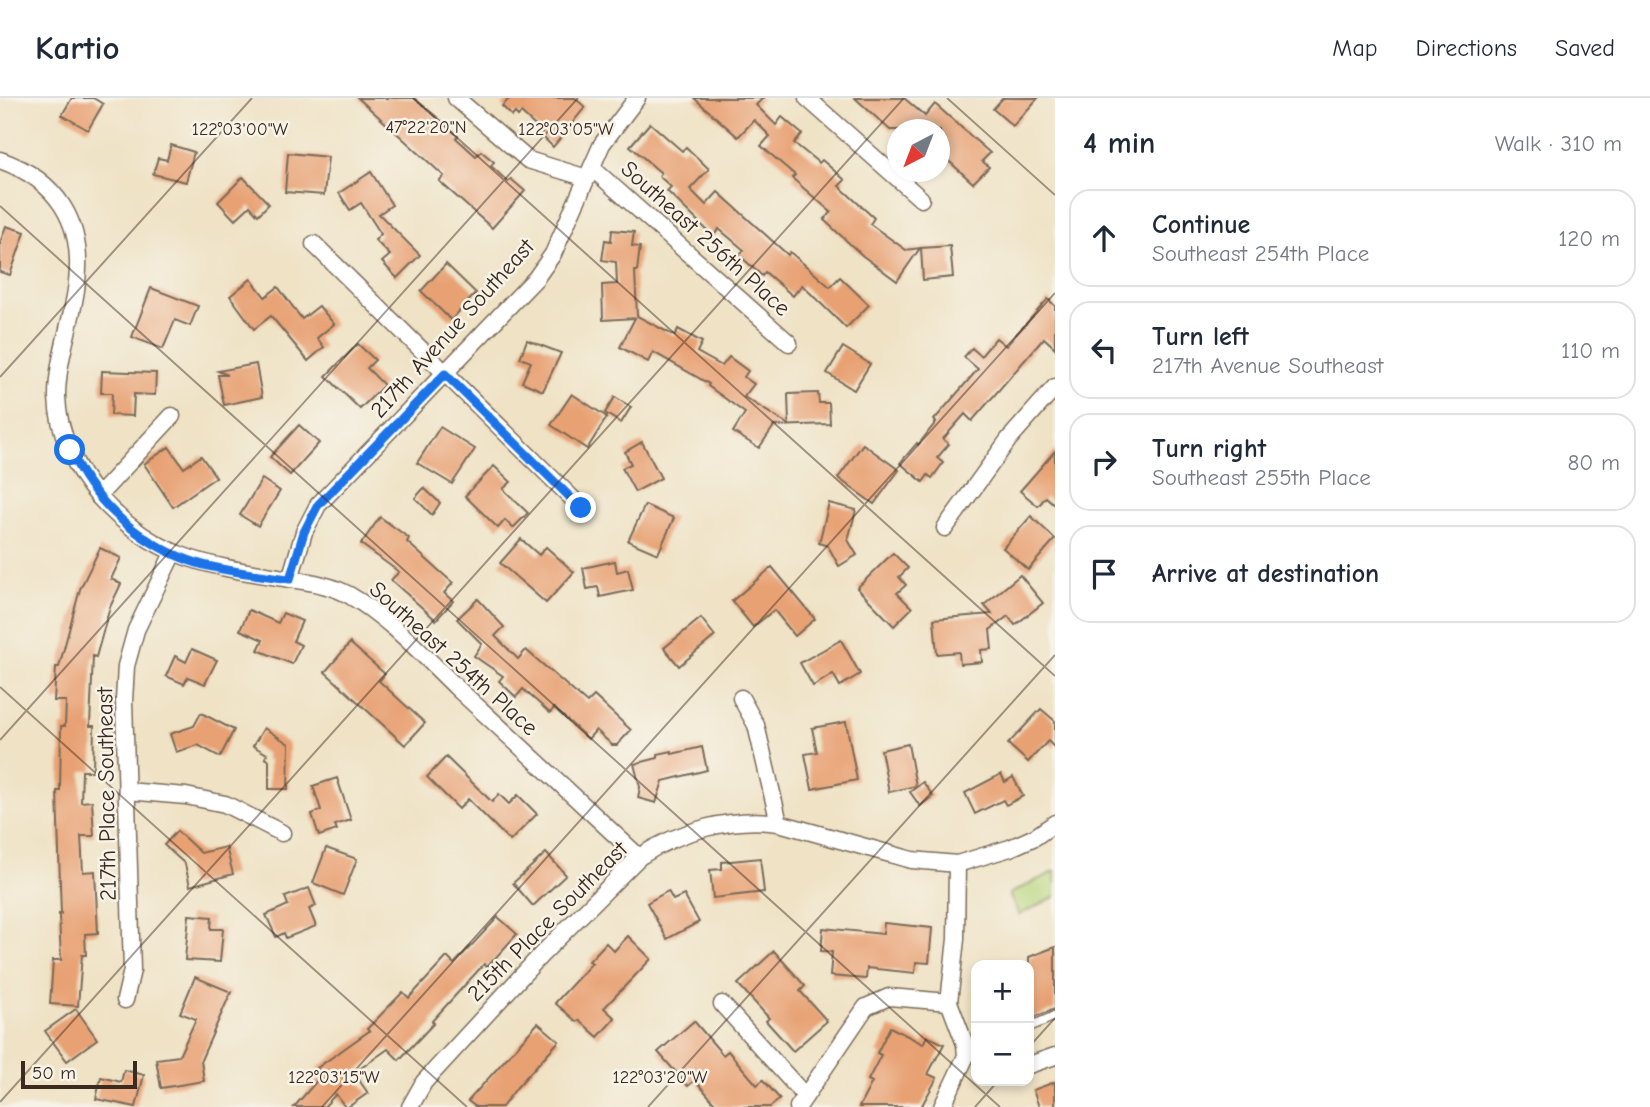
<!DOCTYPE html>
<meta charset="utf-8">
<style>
body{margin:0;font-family:"Comic Neue",sans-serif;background:#f2f2f3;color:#1f2937}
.controls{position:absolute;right:21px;bottom:21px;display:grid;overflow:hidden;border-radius:14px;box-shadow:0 4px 10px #0003}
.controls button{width:63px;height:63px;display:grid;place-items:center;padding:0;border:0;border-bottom:2px solid #e0e1e3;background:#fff;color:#1f2937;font:35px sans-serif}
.compass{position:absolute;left:887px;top:21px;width:63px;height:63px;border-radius:50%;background:#fff;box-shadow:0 4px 10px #0003;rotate:222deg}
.scale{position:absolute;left:21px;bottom:18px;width:116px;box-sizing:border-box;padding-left:7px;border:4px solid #3b2a1e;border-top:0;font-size:19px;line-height:24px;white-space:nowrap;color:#3b2a1e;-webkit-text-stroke:5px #f7f3e8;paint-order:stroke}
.stop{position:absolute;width:21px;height:21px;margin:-16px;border:5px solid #1a73e8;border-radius:50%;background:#fff}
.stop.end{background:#1a73e8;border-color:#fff;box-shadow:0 2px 7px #0008}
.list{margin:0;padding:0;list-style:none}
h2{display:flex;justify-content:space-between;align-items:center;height:91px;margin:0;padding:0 28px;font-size:30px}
h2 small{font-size:23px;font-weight:400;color:#747a83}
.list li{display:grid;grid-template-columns:46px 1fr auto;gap:21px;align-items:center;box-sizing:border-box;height:98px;margin:0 14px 14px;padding:0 14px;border:2px solid #e0e1e3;border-radius:21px}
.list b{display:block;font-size:26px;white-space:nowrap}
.list p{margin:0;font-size:23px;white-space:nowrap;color:#747a83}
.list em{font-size:23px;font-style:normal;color:#747a83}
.icon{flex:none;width:38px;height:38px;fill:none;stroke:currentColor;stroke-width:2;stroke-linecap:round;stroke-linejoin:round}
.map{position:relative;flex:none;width:1055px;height:1009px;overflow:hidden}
header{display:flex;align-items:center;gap:42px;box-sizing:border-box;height:98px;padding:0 35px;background:#fff;border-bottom:2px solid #e0e1e3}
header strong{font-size:33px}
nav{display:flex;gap:38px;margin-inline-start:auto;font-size:24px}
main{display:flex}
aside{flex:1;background:#fff}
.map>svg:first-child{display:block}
</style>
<header>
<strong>Kartio</strong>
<nav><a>Map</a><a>Directions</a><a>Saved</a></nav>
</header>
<main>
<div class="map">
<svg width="1055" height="1009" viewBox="0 0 1055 1009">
<rect width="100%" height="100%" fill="#f7f3e8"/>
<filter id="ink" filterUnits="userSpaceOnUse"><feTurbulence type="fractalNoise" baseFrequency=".0143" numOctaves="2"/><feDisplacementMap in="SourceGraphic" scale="14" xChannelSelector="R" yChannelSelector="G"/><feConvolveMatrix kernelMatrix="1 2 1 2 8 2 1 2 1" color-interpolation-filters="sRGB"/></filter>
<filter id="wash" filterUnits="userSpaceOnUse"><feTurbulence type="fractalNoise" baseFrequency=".00686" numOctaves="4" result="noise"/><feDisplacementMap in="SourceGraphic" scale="28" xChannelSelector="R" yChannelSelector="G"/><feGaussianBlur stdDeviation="1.57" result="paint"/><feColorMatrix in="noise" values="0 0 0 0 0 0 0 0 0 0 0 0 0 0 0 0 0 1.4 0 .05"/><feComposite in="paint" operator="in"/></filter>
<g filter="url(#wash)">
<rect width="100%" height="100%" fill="#efe2c5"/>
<path fill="#b7d77e" stroke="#79804e" stroke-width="2" d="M1055,773V799L1019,817L1009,796Z"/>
<g id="blocks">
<g fill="#e8a173">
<path d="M72,0H93L103,6L88,32L62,17Z"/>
<path d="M358,0H414L444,25L458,38L456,40L476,58L481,53L494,64L491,68L508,84L511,81L525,93L492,130L439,83L444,78Z"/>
<path d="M510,0H575L585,9L553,49L540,36L542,34L521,15L518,18L515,15L512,18L502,8Z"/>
<path d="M694,0H763L756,7L776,27L782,19L802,36L794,45L819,65L822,62L845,82L839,88L874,120L870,126L906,152L920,150L897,183L863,158L824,122L831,114L792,80L795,77L761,48L770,38L754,22L738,39Z"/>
<path d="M855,0H904L925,18L935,6L990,55L982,63L989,69L973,85L940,55V32H890Z"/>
<path d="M1003,0H1038L1013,28L993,11Z"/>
<path d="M650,25L682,53L686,49L709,71L690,91L706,107L718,94L788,157L790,154L830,189L840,179L869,207L846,230L802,187L793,198L765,174L762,178L739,157L744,152L719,131L713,138L667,93L671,89L659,78L661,75L630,48Z"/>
<path d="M171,47L194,54L186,84L153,76L158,60L167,62Z"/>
<path d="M288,55L328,59L324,97L285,94Z"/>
<path d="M371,74L392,107L379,116L420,157L397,180L382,164L390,157L375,142L381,136L361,105L350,112L339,95Z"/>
<path d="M243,79L269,106L258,117L250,108L235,122L218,104Z"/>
<path d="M6,128L25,134L10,177L0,174V145Z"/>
<path d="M612,132L634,134L632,148L640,149L637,173H635L637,218L675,238L678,231L702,244L697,254L722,268L729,259L748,273L744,279L754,286L744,299L789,327L788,296L818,295L819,305H829L830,326L774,328L759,350L733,334L745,315L708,288L709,286L653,254L648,264L620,249L635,220L603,222L602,187L617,186L616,164L602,162L605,142L611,143Z"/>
<path d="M950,148L953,179L923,182L921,150Z"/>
<path d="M446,166L476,195L451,222L421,193Z"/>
<path d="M251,181L265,199L278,189L302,221L319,208L334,226L317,240L324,249L308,263L271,218L254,231L230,198Z"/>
<path d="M151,190L198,208L190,228L175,222L163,251L132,239Z"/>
<path d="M1048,201L1055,208V250L1044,240L972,323L965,316L943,341L949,346L937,360L943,365L932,380L928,377L923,384L900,365L917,345L918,347L936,324L934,322L978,271L964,259L972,250L981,258L996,240L1006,248Z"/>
<path d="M527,242L561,255L543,293L522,284L531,264L520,260Z"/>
<path d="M358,246L375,262L367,270L384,287L360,311L326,278Z"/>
<path d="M843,249L870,266L854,292L827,275Z"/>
<path d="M256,266L262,299L224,307L218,277H228L218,273Z"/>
<path d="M102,273L156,275L155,297L134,296L133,318L111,317L112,295H101Z"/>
<path d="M572,296L607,319L587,351L551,327Z"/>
<path d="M615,299L631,309L621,325L605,315Z"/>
<path d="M299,327L319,345L290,377L270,359Z"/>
<path d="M440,329L475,351L452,386L417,365Z"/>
<path d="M642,344L661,380L635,394L622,370L631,366L625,354Z"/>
<path d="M863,346L899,372L874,406L838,380Z"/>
<path d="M169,349L184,370L201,358L216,379L173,409L144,366Z"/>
<path d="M1055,353V407L1046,399L1038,408L1020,393Z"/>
<path d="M494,368L511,384L503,391L528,415L513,430L505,422L498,430L465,398Z"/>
<path d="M262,381L280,393L258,428L240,417Z"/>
<path d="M424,390L440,405L432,417L415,400Z"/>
<path d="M829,405L856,412L848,442L857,457L839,468L828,448L819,445Z"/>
<path d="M645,407L674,420L658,456L628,443Z"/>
<path d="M1031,418L1055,441L1028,472L1003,450Z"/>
<path d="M380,419L409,440L407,444L453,485L444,495L453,503L436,522L391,482L399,474L361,446Z"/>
<path d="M521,441L539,457L546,449L574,474L546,505L500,465Z"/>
<path d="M100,450L121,460L111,481L121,486L110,509L96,559L93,558L90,628H94L93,673H82L81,704L92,703L94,738H81L83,774L95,773L98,835L85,836L86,857H82L78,908L50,906L53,862H61L59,816H61L57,693H60L61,628H65L66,603H54L56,569H59L80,491Z"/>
<path d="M893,455L908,470L899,479L906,487L897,495L912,510L894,528L857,490Z"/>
<path d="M615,463L617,474L628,471L633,492L600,499L598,489L587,491L583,470Z"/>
<path d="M772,469L815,521L795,538L774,512L753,529L732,503Z"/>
<path d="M1020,477L1043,505L1015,527L1008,518L990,532L992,551L981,552L982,564L960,566L959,554L937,556L934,521L992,516L984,507Z"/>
<path d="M478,501L504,529L495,538L518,561L526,552L587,605L594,598L631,632L617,647H612L596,632L588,641L554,610L550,615L523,591L516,599L499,583L503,578L474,558L482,546L457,521Z"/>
<path d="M249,512L278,525L283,515L302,523L293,543L301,547L292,566L258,552L263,542L240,532Z"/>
<path d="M701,520L715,538L679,568L664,550Z"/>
<path d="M841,542L860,576L840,588L833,576L813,588L800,565Z"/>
<path d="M350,545L385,576L379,583L425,625L405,647L325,574Z"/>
<path d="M192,551L217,562L205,586L188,579L184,586L166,578L175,558L186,564Z"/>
<path d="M1041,611L1055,623V650L1048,643L1028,664L1008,646Z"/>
<path d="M201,615L234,632L220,659L198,647L176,654L170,636L194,628Z"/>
<path d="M846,624L857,682L812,691L805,656L817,654L812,630Z"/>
<path d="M264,630L289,646L288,691H269V662L265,660L267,656L253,648Z"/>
<path d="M908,646L916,688L889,694L881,652Z"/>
<path d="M702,649L707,672L663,683L656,705L638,700L640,689L634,666L658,660V656L672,653V656Z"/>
<path d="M446,659L492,704L499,696L509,706L518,697L537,716L510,743L468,701L459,711L427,679Z"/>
<path d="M1001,676L1005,684L1013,679L1023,698L1006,707L1003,702L975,716L965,695Z"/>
<path d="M337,680L351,722L335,727L337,732L319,738L312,716L321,712L313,688Z"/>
<path d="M923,684L933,698L920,708L910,694Z"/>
<path d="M177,733L201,755L226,749L233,776L190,788L185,766L164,747Z"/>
<path d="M326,750L357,761L343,797L313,785Z"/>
<path d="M546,755L566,777L533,808L513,785Z"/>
<path d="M760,760L764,794L713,800L710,772L722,771V764Z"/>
<path d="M309,790L316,808L309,811L316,828L286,840L284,835L276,839L266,817L288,807L285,799Z"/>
<path d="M668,793L673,802L684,797L699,824L667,841L647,805Z"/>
<path d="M189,817L212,819L211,831H223L220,864L185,862Z"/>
<path d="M498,819L517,836L487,869L484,866L432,923L434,925L399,962L388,951L354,975L368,995L348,1009H345L336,996L324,1009H294L322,977L317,970L369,933L367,931L403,894L409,900L447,859L454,866Z"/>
<path d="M884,825L932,830L929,865L916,864L915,875L867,870L866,881L830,878L832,854L821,853L823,830L883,836Z"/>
<path d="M628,838L651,861L604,910L615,920L598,939L579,922L577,924L555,905L592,865L589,863L606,845L614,853Z"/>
<path d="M1055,849V911L1029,921V859Z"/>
<path d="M774,853L805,888L800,893L827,923L793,953L766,923L769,920L738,886Z"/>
<path d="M195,879L231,894L201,962L204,983L161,990L156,961L179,958L196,921L180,915Z"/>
<path d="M76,911L97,941L67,963L45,933Z"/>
<path d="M694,923L723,957L728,953L757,987L763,982L780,1001L770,1009H718L695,982L688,988L658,954Z"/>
<path d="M538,925L559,943L518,988L502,1009H476L468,1003Z"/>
<path d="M890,929L923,946L927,938L944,946L928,976L937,980L921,1009H859L872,984L868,982L881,957L877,955Z"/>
<path d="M124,972L144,977L136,1009L96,1001L101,979L121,984Z"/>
<path d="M1055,984V1009H1039L1033,992Z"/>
</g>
</g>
</g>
<g filter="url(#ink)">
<use href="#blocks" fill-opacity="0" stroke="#7a6a58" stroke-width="2"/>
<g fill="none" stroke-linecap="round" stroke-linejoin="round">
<g stroke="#7a6a58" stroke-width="11">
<path id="lane" d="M1029,929L1055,918"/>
</g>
<g stroke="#7a6a58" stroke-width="19">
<g id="street">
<path d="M456,0L528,62L587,80"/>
<path d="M807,0L921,101"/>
<path d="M0,62C57,82 84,124 77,184C73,223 57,259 57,299C58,334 76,373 99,399C153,459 203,467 278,479C302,483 328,485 349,497C388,519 425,559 457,590C518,646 579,703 639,759"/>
<path d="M592,70L789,245"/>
<path d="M314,146L581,409"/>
<path d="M98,398L172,318"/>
<path d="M945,430L1009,341L1055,289"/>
<path d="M290,481L304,434L318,407L536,180L553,156L602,46L637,0"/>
<path d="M741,600L756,627L779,725"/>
<path d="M127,693L186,698L225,706L282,735"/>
<path d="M125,902L132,872L124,603L126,568L136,532L173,455"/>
<path d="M722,906L805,998"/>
<path d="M1029,967L1055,958"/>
<path d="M410,1009L424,984L541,857L639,759C679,733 732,718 779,725L912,762L957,766L1010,750L1035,739L1055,725"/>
<path d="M798,1009L866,909L889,899L949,904"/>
<path d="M942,1009L966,958L965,946L949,904L956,841L957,766"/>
</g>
</g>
<use href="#lane" stroke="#fff" stroke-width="8"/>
<use href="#street" stroke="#fff" stroke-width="16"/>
</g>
</g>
<g fill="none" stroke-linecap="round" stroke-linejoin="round" filter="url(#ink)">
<path stroke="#1a73e8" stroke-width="9" d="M70,352C94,406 143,449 200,466C229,474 261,477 290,481L304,434L318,407L445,276L581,410"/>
</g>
<path fill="none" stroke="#3b2a1e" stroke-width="2" stroke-opacity="0.45" d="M413,0L1055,578M947,0L1055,97M0,108L1000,1009M0,279L252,0M0,589L467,1009M0,642L578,0M1029,949L1055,920M0,1004L904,0M322,1009L1055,195M648,1009L1055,557M975,1009L998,983"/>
<g text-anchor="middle" stroke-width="5" stroke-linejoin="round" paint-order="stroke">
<g font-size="23" fill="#3b2a1e" stroke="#f7f3e8">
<text transform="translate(706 140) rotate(42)" y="8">Southeast 256th Place</text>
<text transform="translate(452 230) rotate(-48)" y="8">217th Avenue Southeast</text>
<text transform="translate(454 560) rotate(42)" y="8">Southeast 254th Place</text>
<text transform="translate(106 696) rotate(-91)" y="8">217th Place Southeast</text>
<text transform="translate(547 823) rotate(-45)" y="8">215th Place Southeast</text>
</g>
</g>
<g font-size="18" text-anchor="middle" fill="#3b2a1e" stroke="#f7f3e8" stroke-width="5" stroke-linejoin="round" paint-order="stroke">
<text x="426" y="35">47°22'20"N</text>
<text x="240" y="37">122°03'00"W</text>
<text x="566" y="37">122°03'05"W</text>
<text x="334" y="985">122°03'15"W</text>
<text x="660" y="985">122°03'20"W</text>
</g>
</svg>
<div class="controls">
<button>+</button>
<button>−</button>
</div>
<svg class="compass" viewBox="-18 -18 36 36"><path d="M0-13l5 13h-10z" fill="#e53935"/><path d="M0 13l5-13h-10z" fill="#747a83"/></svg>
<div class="scale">50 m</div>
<div class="stop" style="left:70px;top:352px"></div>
<div class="stop end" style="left:581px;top:410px"></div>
</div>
<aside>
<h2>4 min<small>Walk · 310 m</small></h2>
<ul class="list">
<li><svg class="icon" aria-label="ahead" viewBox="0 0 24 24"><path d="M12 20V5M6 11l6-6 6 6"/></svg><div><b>Continue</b><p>Southeast 254th Place</p></div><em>120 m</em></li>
<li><svg class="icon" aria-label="left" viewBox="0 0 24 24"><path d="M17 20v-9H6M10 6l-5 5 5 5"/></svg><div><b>Turn left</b><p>217th Avenue Southeast</p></div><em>110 m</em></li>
<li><svg class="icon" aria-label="right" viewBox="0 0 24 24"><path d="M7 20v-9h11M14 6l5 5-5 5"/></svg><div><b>Turn right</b><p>Southeast 255th Place</p></div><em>80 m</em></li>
<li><svg class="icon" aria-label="arrive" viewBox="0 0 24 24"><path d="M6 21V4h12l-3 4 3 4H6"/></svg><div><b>Arrive at destination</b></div></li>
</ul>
</aside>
</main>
